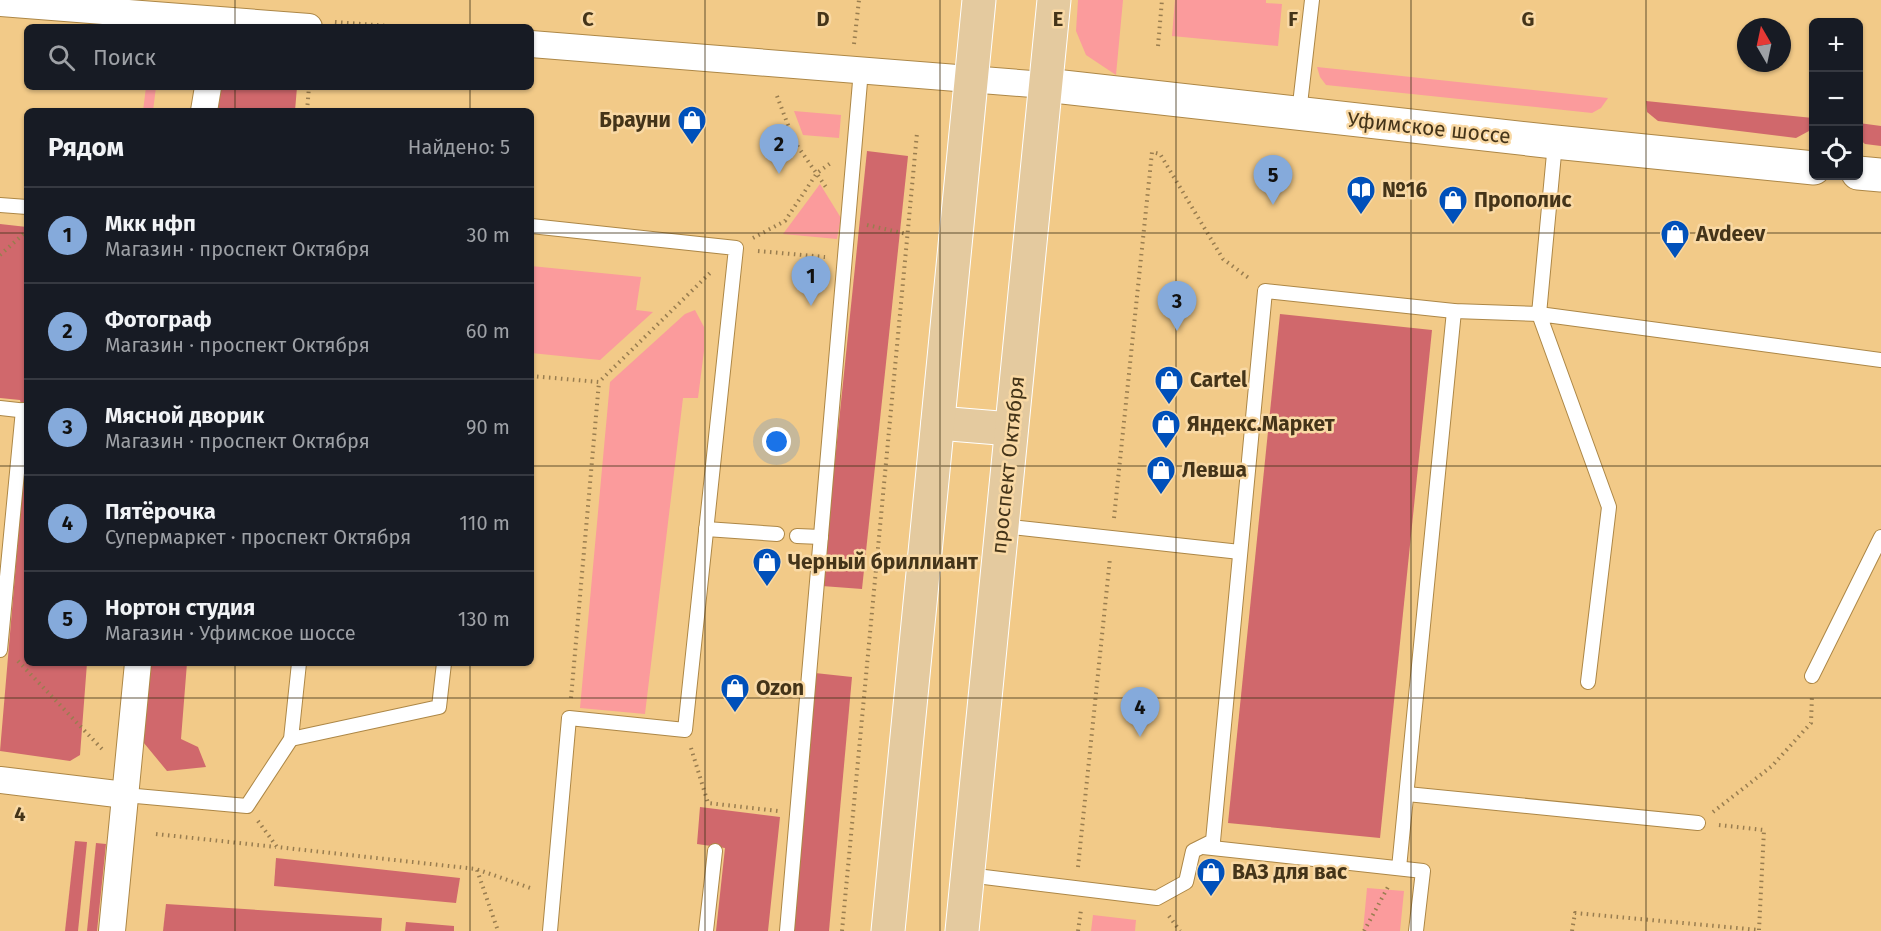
<!DOCTYPE html>
<html lang="ru">
<meta charset="utf-8">
<style>
body{margin:0;font-family:"Fira Sans",sans-serif;background:#242831;color:#f1f3f6}
.controls{position:absolute;right:18px;top:18px;display:grid;overflow:hidden;border-radius:9px;box-shadow:0 2px 4px #0004}
.controls button{width:54px;height:54px;display:grid;place-items:center;padding:0;border:0;border-bottom:2px solid #363941;background:#171b24;color:#f1f3f6;font:30px sans-serif}
.compass{position:absolute;left:1737px;top:18px;width:54px;height:54px;border-radius:50%;background:#171b24;box-shadow:0 2px 4px #0004;rotate:351deg}
.you{position:absolute;left:777px;top:442px;width:21px;height:21px;margin:-15px;border:4px solid #fff;border-radius:50%;background:#1a73e8;box-shadow:0 0 0 9px #1a73e833}
.badge{display:grid;place-items:center;width:39px;height:39px;border-radius:50%;background:#85aadb;color:#111;font-size:20px;font-weight:700}
.pin{position:absolute;translate:-50% -50px;filter:drop-shadow(0 2px 3px #0008)}
.pin::after{content:'';position:absolute;top:32px;width:21px;height:18px;background:inherit;clip-path:polygon(0 0,100% 0,50% 100%)}
.list{margin:0;padding:0;list-style:none}
h2{display:flex;justify-content:space-between;align-items:center;height:78px;margin:0;padding:0 24px;font-size:26px}
h2 small{font-size:20px;font-weight:400;color:#9ea1a6}
.list li{display:grid;grid-template-columns:39px 1fr auto;gap:18px;align-items:center;box-sizing:border-box;height:96px;padding:0 24px;border-top:2px solid #363941}
.list b{display:block;font-size:22px;white-space:nowrap}
.list p{margin:0;font-size:20px;white-space:nowrap;color:#9ea1a6}
.list em{font-size:20px;font-style:normal;color:#9ea1a6}
.icon{flex:none;width:33px;height:33px;fill:none;stroke:currentColor;stroke-width:2;stroke-linecap:round;stroke-linejoin:round}
.map{position:relative;flex:none;width:1881px;height:931px;overflow:hidden}
.search{position:absolute;background:#171b24;box-shadow:0 2px 4px #0004;left:24px;top:24px;width:510px;height:66px;display:flex;align-items:center;gap:15px;box-sizing:border-box;padding:0 21px;border-radius:9px;color:#9ea1a6;font-size:22px}
.panel{position:absolute;background:#171b24;box-shadow:0 2px 4px #0004;left:24px;top:108px;width:510px;height:558px;border-radius:9px}
.map>svg:first-child{display:block}
</style>
<div class="map">
<svg width="1881" height="931" viewBox="0 0 1881 931">
<rect width="100%" height="100%" fill="#f2ca88"/>
<g fill="#fb9b9c">
<path d="M1078,0H1123L1116,75L1086,55L1076,31Z"/>
<path d="M1175,0H1266V3L1282,4L1278,46L1172,36Z"/>
<path d="M1317,67L1608,98L1601,108L1592,113L1326,85L1320,77Z"/>
<path d="M146,87H156L153,111H143Z"/>
<path d="M794,111L841,115L839,138L803,135Z"/>
<path d="M820,184L841,218L837,239L783,234Z"/>
<path d="M531,266L641,277L636,310L653,312L600,360L531,353Z"/>
<path d="M695,310L704,327V351L698,398H683L645,714L580,708L610,382L685,314Z"/>
<path d="M1367,888L1404,891L1400,931H1363Z"/>
<path d="M1093,915L1136,920L1135,931H1091Z"/>
</g>
<g fill="#d0686c">
<path d="M221,87H297L295,111H218Z"/>
<path d="M1646,101L1813,118V119L1809,131L1796,138L1658,121L1647,112Z"/>
<path d="M1859,123L1881,126V146L1865,144L1859,139Z"/>
<path d="M867,151L908,156L862,589L822,586Z"/>
<path d="M0,224L27,227V429L20,400L0,398Z"/>
<path d="M1280,314L1432,330L1380,838L1228,823Z"/>
<path d="M27,434V663H87L80,755L70,761L0,751Z"/>
<path d="M147,663H187L181,739L198,747L206,767L167,771L139,737Z"/>
<path d="M815,673L852,677L829,931H793Z"/>
<path d="M700,807L780,817L768,931H716L725,848L697,844Z"/>
<path d="M75,841L87,842L78,931H65Z"/>
<path d="M96,843L106,844L97,931H87Z"/>
<path d="M276,858L460,878L456,903L274,886Z"/>
<path d="M166,904L382,918L381,931H163Z"/>
<path d="M406,922L454,926V931H405Z"/>
</g>
<g fill="none" stroke-linecap="round" stroke-linejoin="round">
<g stroke="#ad8746" stroke-width="16">
<g id="lane">
<path d="M1299,113L1312,0"/>
<path d="M0,205L27,207"/>
<path d="M531,226L736,248L685,730L569,718L550,931"/>
<path d="M0,408L27,411"/>
<path d="M1002,526L1240,552"/>
<path d="M706,529L777,534"/>
<path d="M797,536L821,537"/>
<path d="M0,650L23,410"/>
<path d="M1812,676L1881,537"/>
<path d="M1588,682L1609,507L1539,314L1881,360"/>
<path d="M291,739L439,707L444,663"/>
<path d="M1407,794L1698,823"/>
<path d="M125,795L247,806L291,739L299,663"/>
<path d="M1203,847L1423,871L1416,931"/>
<path d="M1399,868L1454,311"/>
<path d="M968,875L1157,898L1186,882L1193,851L1213,841L1265,291L1454,311L1539,314L1555,143"/>
<path d="M706,931L715,851"/>
<path d="M787,931L861,70"/>
</g>
</g>
<g stroke="#ad8746" stroke-width="28">
<g id="street">
<path d="M0,3L309,27"/>
<path d="M531,44L1045,85"/>
<path d="M204,111L208,87"/>
<path d="M0,780L125,795"/>
<path d="M112,931L138,663"/>
</g>
</g>
<g stroke="#ad8746" stroke-width="35">
<g id="secondary">
<path d="M1045,85L1555,142L1814,168"/>
<path d="M1858,173L1881,175"/>
</g>
</g>
<g stroke="#fff" stroke-width="35">
<g id="primary">
<path d="M938,423L1011,429"/>
<path d="M888,931L979,0"/>
<path d="M962,931L1054,0"/>
</g>
</g>
<g stroke="#997d4f" stroke-width="4" stroke-dasharray="1.5 4.5" stroke-linecap="butt">
<path d="M335,22L403,27"/>
<path d="M854,44L859,0"/>
<path d="M1158,46L1162,0"/>
<path d="M777,96L794,141L828,190"/>
<path d="M307,111L309,87"/>
<path d="M867,225L907,234"/>
<path d="M753,238L785,221L817,173L832,162"/>
<path d="M758,251L825,257"/>
<path d="M0,255L27,231"/>
<path d="M531,376L599,382L710,273"/>
<path d="M1114,518L1152,152L1160,154L1223,259L1250,279"/>
<path d="M18,661L102,749"/>
<path d="M571,698L599,382"/>
<path d="M691,748L708,803L778,811"/>
<path d="M1713,812L1772,766L1811,723L1812,695"/>
<path d="M258,821L277,847L476,869L533,889"/>
<path d="M1719,825L1764,830L1759,930"/>
<path d="M156,834L276,847"/>
<path d="M1078,867L1110,558"/>
<path d="M477,870L498,931"/>
<path d="M1169,916L1180,931"/>
<path d="M842,931L917,133"/>
<path d="M1078,931L1081,910"/>
<path d="M1364,931L1388,887"/>
<path d="M1572,931L1575,913L1759,930"/>
</g>
<use href="#lane" stroke="#fff" stroke-width="14"/>
<use href="#street" stroke="#fff" stroke-width="26"/>
<use href="#secondary" stroke="#fff" stroke-width="33"/>
<use href="#primary" stroke="#e4ca9f" stroke-width="33"/>
</g>
<path fill="none" stroke="#443419" stroke-width="1.5" stroke-opacity="0.55" d="M235,0V27M470,0V27M705,0V931M940,0V931M1176,0V931M1411,0V931M1646,0V931M235,87V111M470,87V111M0,233H27M531,233H1881M0,466H27M531,466H1881M235,663V931M470,663V931M0,698H1881"/>
<defs>
<g id="shop-pin" transform="scale(1.5)"><path d="M0 17L-7.5 6A9.5 9.5 0 1 1 7.5 6Z" fill="#0050ba" stroke="#f9d9a5"/><path d="M-5-2.5h2.3a2.7 3.5 0 0 1 5.4 0H5L5.5 6h-11ZM-1.5-2.5h3a1.5 2.3 0 0 0-3 0Z" fill="#fff"/></g>
<g id="library-pin" transform="scale(1.5)"><path d="M0 17L-7.5 6A9.5 9.5 0 1 1 7.5 6Z" fill="#0050ba" stroke="#f9d9a5"/><path d="M-6-4Q-3-5.5-.7-3.5V5Q-3 3-6 4ZM6-4Q3-5.5 .7-3.5V5Q3 3 6 4Z" fill="#fff"/></g>
</defs>
<g fill-rule="evenodd">
<use href="#shop-pin" x="692" y="120"/>
<use href="#library-pin" x="1361" y="190"/>
<use href="#shop-pin" x="1453" y="200"/>
<use href="#shop-pin" x="1675" y="234"/>
<use href="#shop-pin" x="1169" y="380"/>
<use href="#shop-pin" x="1166" y="424"/>
<use href="#shop-pin" x="1161" y="470"/>
<use href="#shop-pin" x="767" y="562"/>
<use href="#shop-pin" x="735" y="688"/>
<use href="#shop-pin" x="1211" y="872"/>
</g>
<g text-anchor="middle" stroke-width="5" stroke-linejoin="round" paint-order="stroke">
<g font-size="21" font-weight="bold" fill="#443419" stroke="#f9d9a5" text-anchor="start">
<text x="671" y="127" text-anchor="end">Брауни</text>
<text x="1382" y="197">№16</text>
<text x="1474" y="207">Прополис</text>
<text x="1696" y="241">Avdeev</text>
<text x="1190" y="387">Cartel</text>
<text x="1187" y="431">Яндекс.Маркет</text>
<text x="1182" y="477">Левша</text>
<text x="788" y="569">Черный бриллиант</text>
<text x="756" y="695">Ozon</text>
<text x="1232" y="879">ВАЗ для вас</text>
</g>
<g font-size="21" fill="#443419" stroke="#f9d9a5">
<text transform="translate(1429 128) rotate(6)" y="7">Уфимское шоссе</text>
<text transform="translate(1008 465) rotate(-84)" y="7">проспект Октября</text>
</g>
</g>
<g font-size="20" text-anchor="middle" font-weight="bold" fill="#443419" stroke="#f9d9a5" stroke-width="5" stroke-linejoin="round" paint-order="stroke">
<text x="588" y="26">C</text>
<text x="823" y="26">D</text>
<text x="1058" y="26">E</text>
<text x="1293" y="26">F</text>
<text x="1528" y="26">G</text>
<text x="20" y="821">4</text>
</g>
</svg>
<div class="controls">
<button>+</button>
<button>−</button>
<button><svg class="icon" aria-label="locate" viewBox="0 0 24 24"><circle cx="12" cy="12" r="6"/><path d="M12 2v4M12 18v4M2 12h4M18 12h4"/></svg></button>
</div>
<svg class="compass" viewBox="-18 -18 36 36"><path d="M0-13l5 13h-10z" fill="#e53935"/><path d="M0 13l5-13h-10z" fill="#9ea1a6"/></svg>
<div class="you"></div>
<div class="pin badge" style="left:811px;top:306px">1</div>
<div class="pin badge" style="left:779px;top:174px">2</div>
<div class="pin badge" style="left:1177px;top:331px">3</div>
<div class="pin badge" style="left:1140px;top:737px">4</div>
<div class="pin badge" style="left:1273px;top:205px">5</div>
<div class="search"><svg class="icon" aria-label="search" viewBox="0 0 24 24"><circle cx="10" cy="10" r="6"/><path d="M15 15l6 6"/></svg>Поиск</div>
<section class="panel">
<h2>Рядом<small>Найдено: 5</small></h2>
<ul class="list">
<li><span class="badge">1</span><div><b>Мкк нфп</b><p>Магазин · проспект Октября</p></div><em>30 m</em></li>
<li><span class="badge">2</span><div><b>Фотограф</b><p>Магазин · проспект Октября</p></div><em>60 m</em></li>
<li><span class="badge">3</span><div><b>Мясной дворик</b><p>Магазин · проспект Октября</p></div><em>90 m</em></li>
<li><span class="badge">4</span><div><b>Пятёрочка</b><p>Супермаркет · проспект Октября</p></div><em>110 m</em></li>
<li><span class="badge">5</span><div><b>Нортон студия</b><p>Магазин · Уфимское шоссе</p></div><em>130 m</em></li>
</ul>
</section>
</div>
